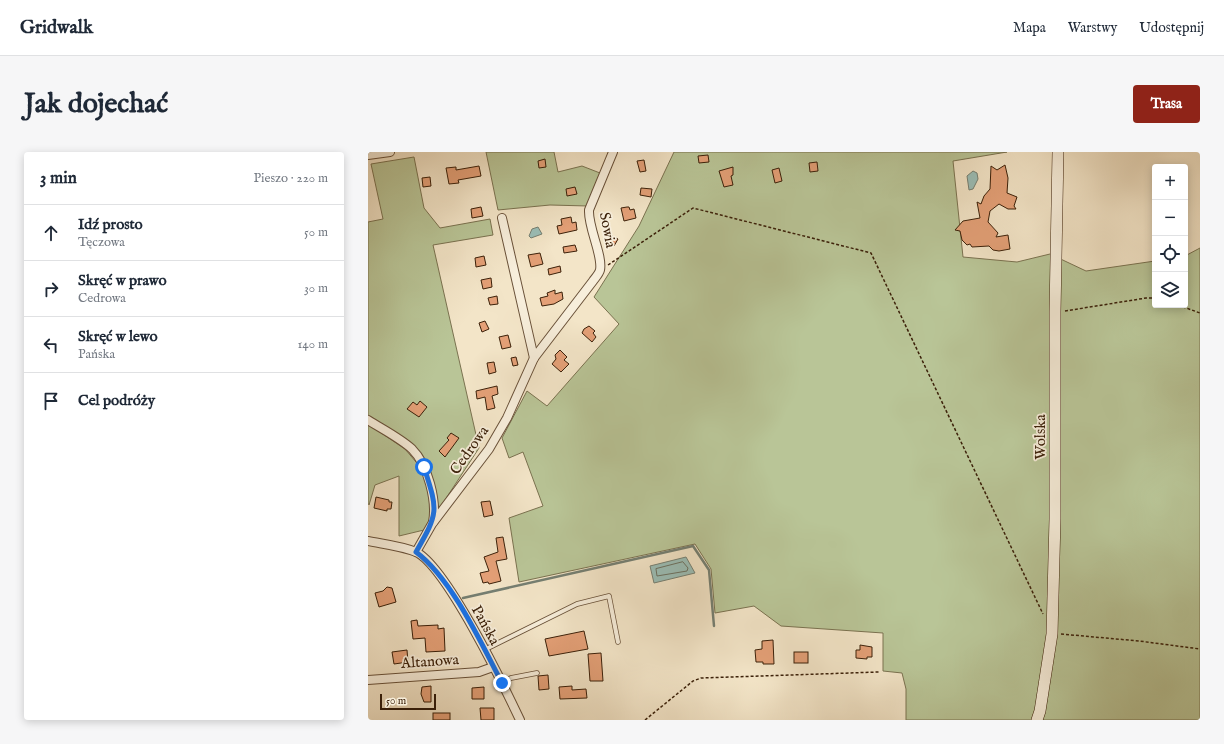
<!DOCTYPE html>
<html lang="pl">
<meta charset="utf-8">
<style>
body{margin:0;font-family:"IM FELL English",serif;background:#f6f6f7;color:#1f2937}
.controls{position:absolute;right:12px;top:12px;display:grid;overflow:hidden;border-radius:4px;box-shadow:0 2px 10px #0003}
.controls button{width:36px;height:36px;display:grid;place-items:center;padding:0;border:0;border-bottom:1px solid #e0e1e3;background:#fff;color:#1f2937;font:20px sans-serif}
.scale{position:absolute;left:12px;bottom:10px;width:56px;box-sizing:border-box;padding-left:4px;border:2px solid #3b2009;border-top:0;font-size:11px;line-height:14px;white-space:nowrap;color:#3b2009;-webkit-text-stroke:3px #f7eedb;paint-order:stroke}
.stop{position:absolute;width:12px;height:12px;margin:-9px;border:3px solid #1a73e8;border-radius:50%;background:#fff}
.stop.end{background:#1a73e8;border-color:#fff;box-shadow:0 1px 4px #0008}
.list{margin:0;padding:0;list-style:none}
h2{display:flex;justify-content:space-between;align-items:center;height:52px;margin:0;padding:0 16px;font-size:17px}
h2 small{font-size:13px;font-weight:400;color:#747a83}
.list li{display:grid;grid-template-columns:26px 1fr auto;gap:12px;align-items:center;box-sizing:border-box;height:56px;padding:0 16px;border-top:1px solid #e0e1e3}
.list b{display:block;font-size:15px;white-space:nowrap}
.list p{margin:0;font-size:13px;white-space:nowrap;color:#747a83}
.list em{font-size:13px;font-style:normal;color:#747a83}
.icon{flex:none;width:22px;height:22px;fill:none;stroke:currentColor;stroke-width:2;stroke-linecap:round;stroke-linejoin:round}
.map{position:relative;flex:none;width:832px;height:568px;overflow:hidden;border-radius:4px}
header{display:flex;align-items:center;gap:24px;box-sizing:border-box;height:56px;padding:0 20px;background:#fff;border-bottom:1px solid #e0e1e3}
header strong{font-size:19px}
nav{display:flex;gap:22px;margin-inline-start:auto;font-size:14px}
.intro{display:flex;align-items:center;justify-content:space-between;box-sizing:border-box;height:96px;padding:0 24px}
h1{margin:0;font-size:28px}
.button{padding:10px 18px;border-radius:4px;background:#8f2418;color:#fff;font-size:14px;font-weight:700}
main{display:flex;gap:24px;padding:0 24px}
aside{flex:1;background:#fff;border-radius:4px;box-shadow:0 2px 10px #0003}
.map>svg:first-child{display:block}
</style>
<header>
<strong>Gridwalk</strong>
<nav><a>Mapa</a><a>Warstwy</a><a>Udostępnij</a></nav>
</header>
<div class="intro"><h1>Jak dojechać</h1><a class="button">Trasa</a></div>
<main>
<aside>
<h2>3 min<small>Pieszo · 220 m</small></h2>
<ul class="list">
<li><svg class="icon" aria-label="ahead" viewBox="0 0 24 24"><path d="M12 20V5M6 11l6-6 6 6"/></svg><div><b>Idź prosto</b><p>Tęczowa</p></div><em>50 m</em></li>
<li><svg class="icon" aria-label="right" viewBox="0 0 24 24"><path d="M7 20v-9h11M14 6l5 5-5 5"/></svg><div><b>Skręć w prawo</b><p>Cedrowa</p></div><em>30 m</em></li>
<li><svg class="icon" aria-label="left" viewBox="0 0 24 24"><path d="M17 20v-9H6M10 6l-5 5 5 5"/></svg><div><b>Skręć w lewo</b><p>Pańska</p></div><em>140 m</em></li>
<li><svg class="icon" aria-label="arrive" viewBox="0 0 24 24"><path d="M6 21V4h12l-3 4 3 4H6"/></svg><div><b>Cel podróży</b></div></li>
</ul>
</aside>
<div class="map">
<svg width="832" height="568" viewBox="0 0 832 568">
<rect width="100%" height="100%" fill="#f3e5c8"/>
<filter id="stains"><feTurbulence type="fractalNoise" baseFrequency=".005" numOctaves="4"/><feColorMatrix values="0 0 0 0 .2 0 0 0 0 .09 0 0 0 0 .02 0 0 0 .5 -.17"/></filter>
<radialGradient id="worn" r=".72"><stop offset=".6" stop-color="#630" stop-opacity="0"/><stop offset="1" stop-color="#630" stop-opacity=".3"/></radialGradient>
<g fill="#b9c597" stroke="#7a7250">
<path d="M118,0H186L190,20L214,14L232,21L220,54L182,53L130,58Z"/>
<path d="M306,0H639L585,9L595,105L649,110L682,102L718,119L787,109V153H817V104L832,96V568H538V537L534,521L515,519V481L413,474L386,454L347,461L343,417L327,392L151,430L141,366L175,354L155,300L141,306L134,286L159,239L179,254L251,172L226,145L271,74Z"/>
<path d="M46,5L56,56L72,76L122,67L125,83L65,93L111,296L71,357L58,309L48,297L0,263V70L15,67L3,12Z"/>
<path d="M0,272L37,297L59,323L66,359L56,378L31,384V324L7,333L1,353L0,351Z"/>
</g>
<g fill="#9bbfb8" stroke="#757f72">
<path d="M605,19L609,21L610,27L605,37L601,38L599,24Z"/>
<path d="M170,75L174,82L163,86L161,84L164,77Z"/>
<path d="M318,405L327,421L286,431L282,414Z"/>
</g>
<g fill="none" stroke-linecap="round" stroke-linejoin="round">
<path stroke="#6b7060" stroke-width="1" d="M315,410L320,416L319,419L289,424L288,417Z"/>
<path stroke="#757f72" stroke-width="2.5" d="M95,446L325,394L341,418L346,474"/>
</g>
<g fill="#e4a077" stroke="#3b2009">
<path d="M340,3L341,10L331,11L330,4Z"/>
<path d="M177,7L178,15L171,16L170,9Z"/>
<path d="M276,8L278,19L272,20L269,9Z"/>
<path d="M449,10L450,19L442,20L441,11Z"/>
<path d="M637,13L640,26L639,41L649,45L646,54L648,57H640L631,52L622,59L620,70L630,81L628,85L640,83L642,97L631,99L625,98L621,94L604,95L602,92L599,93L594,88L592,79L587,78L595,69L612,66L609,50L613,52L616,44L622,37L623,14L629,18Z"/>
<path d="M111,14L113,24L90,28L91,31L81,32L78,16L88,15V18Z"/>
<path d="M365,15V23L363,24L365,33L356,35L351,19Z"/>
<path d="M411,16L414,29L407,31L404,18Z"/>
<path d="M62,25L63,34L55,35L54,26Z"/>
<path d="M207,35L209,42L199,44L198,37Z"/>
<path d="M273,36L284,37L283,45L272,43Z"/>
<path d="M113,55L115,64L104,66L103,57Z"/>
<path d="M259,55H261L262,58L266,57L268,66L256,69L253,56Z"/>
<path d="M203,65L204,71L208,70L209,78L191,82L189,74L194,73L193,67Z"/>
<path d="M244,84L250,87L246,94L240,91Z"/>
<path d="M207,93L209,99L196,101L195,95Z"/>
<path d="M172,101L175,112L163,115L160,103Z"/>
<path d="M116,104L118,113L108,115L107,106Z"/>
<path d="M192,114L193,120L181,123L180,117Z"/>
<path d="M123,126L124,135L115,137L113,128Z"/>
<path d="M187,138V142L194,140L195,147L186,152L174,154L172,146L180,144L179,141Z"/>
<path d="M129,144L130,152L122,153L120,146Z"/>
<path d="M117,169L121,177L114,180L111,171Z"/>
<path d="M221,174L227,179L225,181L228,185L224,190L214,181L216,177Z"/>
<path d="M140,183L143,195L134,197L131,185Z"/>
<path d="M192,198L199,205L196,208L201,212L193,220L184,212L188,207L187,203Z"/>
<path d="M148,205L150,213L145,214L143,206Z"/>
<path d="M126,210L128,220L121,222L119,211Z"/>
<path d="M129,234L130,242L124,244L127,256L119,258L117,245L109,247L108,239Z"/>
<path d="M52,249L59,255L51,265L39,257L45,250L49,253Z"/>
<path d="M83,281L91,286L77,305L71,299L81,288L79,286Z"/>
<path d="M8,345L21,348V350H24L23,357H19V359L6,356Z"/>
<path d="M122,349L125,363L116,365L113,350Z"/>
<path d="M135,385L139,407L128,409L133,429L121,432L120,430L115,431L112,421L121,419L116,405L130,400L128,386Z"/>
<path d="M19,435L24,436L28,450L11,455L7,441L15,439Z"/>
<path d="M49,468L50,474L70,473V477L76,476L77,499L58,500L57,486L45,487L43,469Z"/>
<path d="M216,479L220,497L181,504L177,487Z"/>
<path d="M405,488L406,512H395V510H388L387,498L394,497V489Z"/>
<path d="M492,493L504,495V505H499V507L488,506V498H492Z"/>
<path d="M39,498L40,510L26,512L24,500Z"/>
<rect x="426" y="500" width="14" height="11"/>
<path d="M233,501L235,529H222L220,502Z"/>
<path d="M180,523L181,537L171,538L170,524Z"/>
<path d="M63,534V550H56L53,542L54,535Z"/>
<path d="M204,534V538L218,537L219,546L192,547L191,535Z"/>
<path d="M116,535V547H104V536Z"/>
<path d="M112,556H126V568H113Z"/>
<rect x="65" y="561" width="17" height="7"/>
</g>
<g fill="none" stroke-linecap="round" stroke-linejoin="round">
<g stroke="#695139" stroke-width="5.5">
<g id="lane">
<path d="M116,498L209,452L241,444L250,490"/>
<path d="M134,531L143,526L169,521"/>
</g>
</g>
<g stroke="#695139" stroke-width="10">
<g id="street">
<path d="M0,3L22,0"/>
<path d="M134,66L166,206"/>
<path d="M0,268C14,277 32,286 44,297C60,313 69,349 65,370"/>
<path d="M0,389C15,392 34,394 48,400C78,414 136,534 152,568"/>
<path d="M48,400L64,372L121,297L139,266L166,206L225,129C227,126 231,122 232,118C235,103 220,76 221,58L245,0"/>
<path d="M0,528L111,520L125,515"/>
</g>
</g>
<g stroke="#3b2009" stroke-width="12">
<path id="secondary" d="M669,568L672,559L684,482L687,367V160L690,0"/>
</g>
<g stroke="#3b2009" stroke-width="1.5" stroke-dasharray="3 2" stroke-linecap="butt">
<path d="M240,113L325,56L503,101L675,462"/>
<path d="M810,153L832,161"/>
<path d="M697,159L778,146H787"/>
<path d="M693,482L771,489L832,497"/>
<path d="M277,568L325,529L333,526L511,520"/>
</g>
<use href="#lane" stroke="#f7eedb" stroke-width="4"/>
<use href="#street" stroke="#f7eedb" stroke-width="8"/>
<use href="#secondary" stroke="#f7eedb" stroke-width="11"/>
</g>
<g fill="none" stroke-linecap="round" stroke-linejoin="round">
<path stroke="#1a73e8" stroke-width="5" d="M56,315C70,359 71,360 48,400C84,427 113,491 134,531"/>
</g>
<g text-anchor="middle" stroke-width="3.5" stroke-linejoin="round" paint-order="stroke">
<g font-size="15" fill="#3b2009" stroke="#f7eedb">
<text transform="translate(240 78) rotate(79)" y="5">Sowia</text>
<text transform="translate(672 285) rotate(-90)" y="5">Wolska</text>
<text transform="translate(101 298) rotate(-55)" y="5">Cedrowa</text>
<text transform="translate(118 473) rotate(61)" y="5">Pańska</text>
<text transform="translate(62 509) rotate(-4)" y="5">Altanowa</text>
</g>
</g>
<rect width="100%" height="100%" filter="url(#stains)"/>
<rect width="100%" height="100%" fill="url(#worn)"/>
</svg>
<div class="controls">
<button>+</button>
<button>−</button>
<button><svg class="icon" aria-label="locate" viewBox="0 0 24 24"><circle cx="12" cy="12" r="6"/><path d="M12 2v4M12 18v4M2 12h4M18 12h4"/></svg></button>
<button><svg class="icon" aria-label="layers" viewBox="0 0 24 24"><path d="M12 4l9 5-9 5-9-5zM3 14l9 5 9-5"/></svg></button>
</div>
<div class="scale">50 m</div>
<div class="stop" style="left:56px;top:315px"></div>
<div class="stop end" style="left:134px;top:531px"></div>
</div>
</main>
